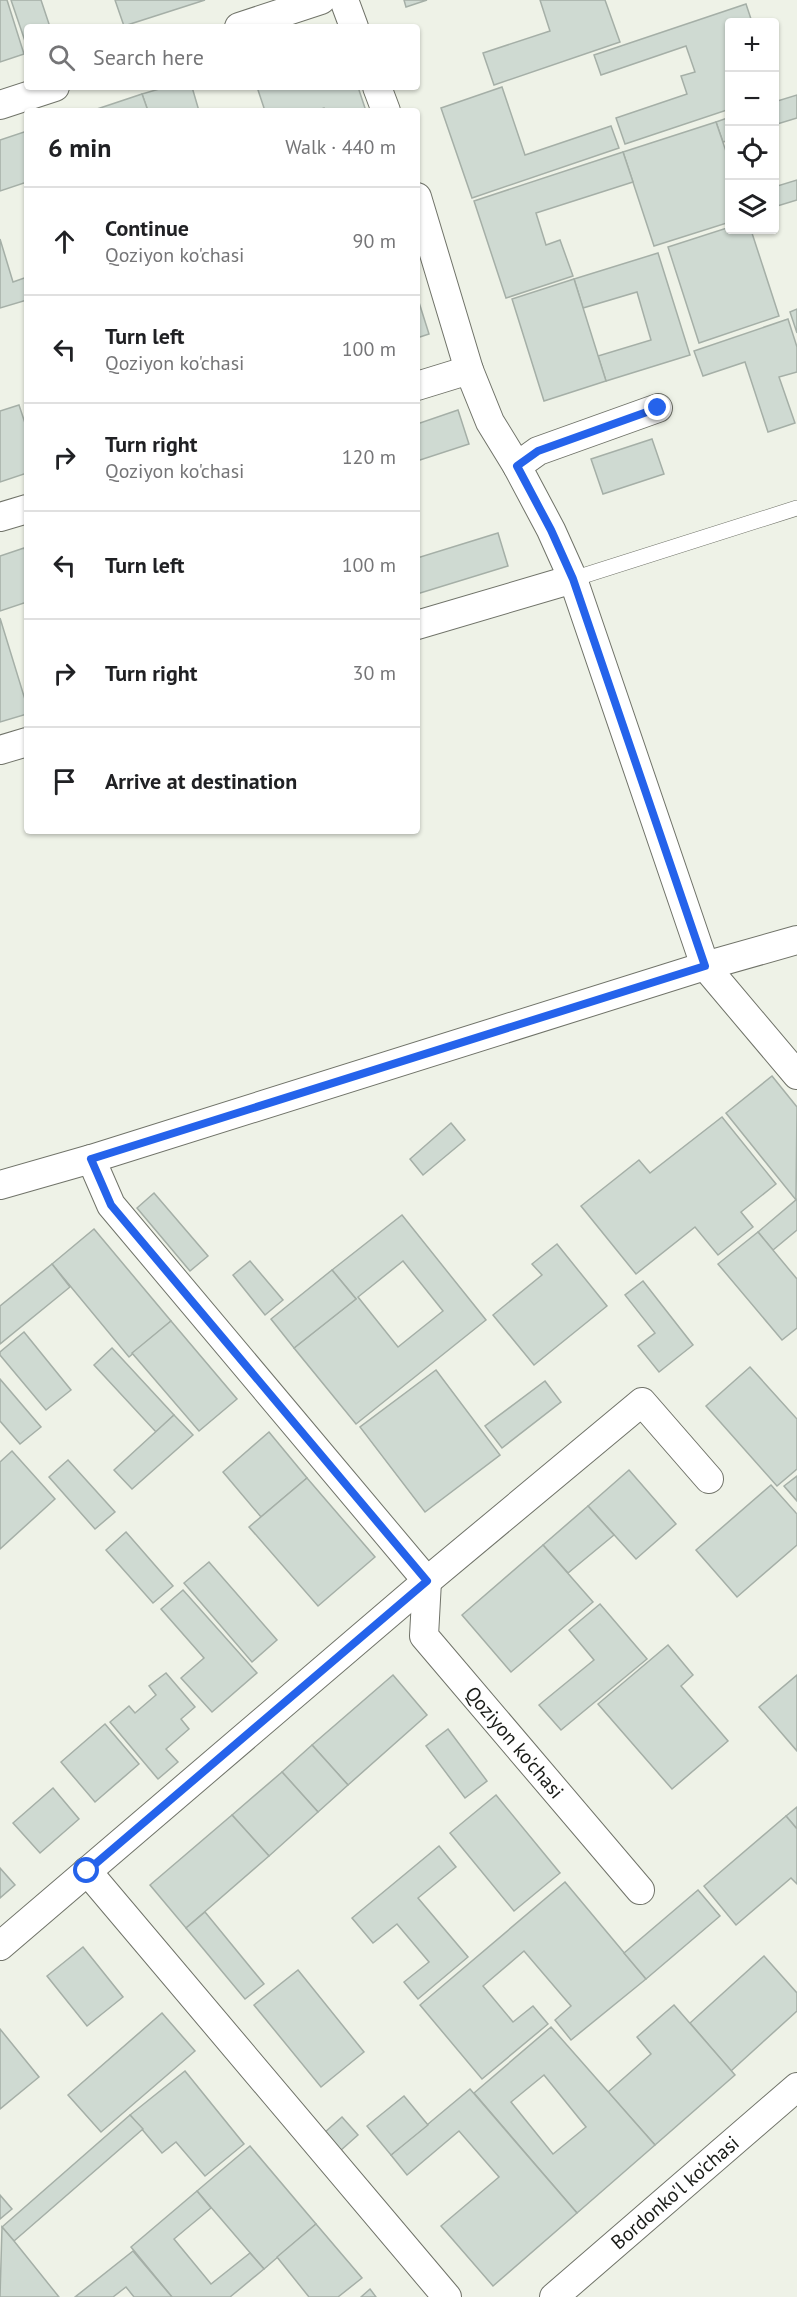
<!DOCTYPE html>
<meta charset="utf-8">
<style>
body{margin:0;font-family:"PT Sans",sans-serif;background:#f6f6f6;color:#202124}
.controls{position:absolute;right:18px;top:18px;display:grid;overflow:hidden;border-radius:6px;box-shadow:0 2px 4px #0004}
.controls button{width:54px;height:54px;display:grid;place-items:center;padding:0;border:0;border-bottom:2px solid #e0e0e0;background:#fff;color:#202124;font:30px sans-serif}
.stop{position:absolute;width:18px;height:18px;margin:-14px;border:4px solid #2563eb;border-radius:50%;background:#fff}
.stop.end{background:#2563eb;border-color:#fff;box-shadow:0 2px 6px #0008}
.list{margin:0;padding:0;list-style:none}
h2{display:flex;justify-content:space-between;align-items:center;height:78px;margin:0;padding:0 24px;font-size:26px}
h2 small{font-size:20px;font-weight:400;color:#757577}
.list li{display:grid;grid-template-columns:39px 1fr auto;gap:18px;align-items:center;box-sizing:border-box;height:108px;padding:0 24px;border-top:2px solid #e0e0e0}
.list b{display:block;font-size:22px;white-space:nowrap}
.list p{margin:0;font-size:20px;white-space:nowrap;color:#757577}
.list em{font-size:20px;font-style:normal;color:#757577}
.icon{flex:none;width:33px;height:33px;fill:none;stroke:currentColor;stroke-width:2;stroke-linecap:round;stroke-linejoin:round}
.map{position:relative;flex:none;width:797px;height:2297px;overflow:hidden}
.search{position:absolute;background:#fff;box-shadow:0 2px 4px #0004;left:24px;top:24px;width:396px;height:66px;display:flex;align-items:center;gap:15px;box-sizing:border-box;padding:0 21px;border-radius:6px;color:#757577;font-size:22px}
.panel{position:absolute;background:#fff;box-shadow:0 2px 4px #0004;left:24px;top:108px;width:396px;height:726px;border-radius:6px}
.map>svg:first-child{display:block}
</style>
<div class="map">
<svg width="797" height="2297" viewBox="0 0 797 2297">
<rect width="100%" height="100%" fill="#eef2e7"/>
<g fill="#cfdad2" stroke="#a5afa7" stroke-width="1.5" fill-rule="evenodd">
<path d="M0,0H7L24,54L0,62Z"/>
<path d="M11,0H41L50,27H27V47Z"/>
<path d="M115,0H205L124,26Z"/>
<path d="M404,0H427L406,7Z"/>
<path d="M540,0H605L620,42L494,85L483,53L550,31Z"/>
<path d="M746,4L752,22H730V109L625,144L616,118L687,94L681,76L695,72L686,46L601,75L594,55Z"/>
<path d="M166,87H192L199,111H148L142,94Z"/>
<path d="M257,87H358L366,111H325L324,108L316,111H265Z"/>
<path d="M502,87L525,155L611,126L619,148L472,198L441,108Z"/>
<path d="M142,94L148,111H91Z"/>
<path d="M797,95V118L774,125V102Z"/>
<path d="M730,117V140L723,142L716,122Z"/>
<path d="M716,122L730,163V222L654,246L623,152Z"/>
<path d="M27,131V182L0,191V140Z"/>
<path d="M623,152L633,182L536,213L546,245L560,240L573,276L506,298L474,201Z"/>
<path d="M797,180V200L774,207V187Z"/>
<path d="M730,227V230H751L779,316L699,343L668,247Z"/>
<path d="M0,239L13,282L27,277V300L0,308Z"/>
<path d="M658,253L690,355L606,381L598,356L651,340L637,292L583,308L574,279Z"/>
<path d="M574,279L606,381L544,401L512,299Z"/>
<path d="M417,296L429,334L417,338Z"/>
<path d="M797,309V333L790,312Z"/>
<path d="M788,319L797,347V372L779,377L795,423L768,432L745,362L703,376L694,351Z"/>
<path d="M19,405L27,429V473L0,482V411Z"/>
<path d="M458,410L469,444L417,461V424Z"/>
<path d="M652,439L664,474L603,494L591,459Z"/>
<path d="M498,533L508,566L417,594V558Z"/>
<path d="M24,548L27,556V602L0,611V556Z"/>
<path d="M0,618L27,706V714L0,722Z"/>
<path d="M772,1076L797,1107L796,1200L726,1113Z"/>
<path d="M722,1117L776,1184L741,1212L753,1227L718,1255L695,1227L636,1274L581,1206L639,1160L650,1173Z"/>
<path d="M451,1123L465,1140L423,1175L410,1159Z"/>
<path d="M154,1193L208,1256L190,1271L137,1208Z"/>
<path d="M797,1199V1230L773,1250L758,1232Z"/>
<path d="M402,1215L486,1320L356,1424L294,1348L356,1299L332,1270ZM403,1261L443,1311L398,1347L358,1297Z"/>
<path d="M94,1229L171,1321L129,1357L52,1264Z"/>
<path d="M758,1232L797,1279V1328L782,1340L718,1264Z"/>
<path d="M557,1244L607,1306L534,1365L493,1315L542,1275L532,1264Z"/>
<path d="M250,1261L283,1300L265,1315L233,1275Z"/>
<path d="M52,1264L70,1287L0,1344V1306Z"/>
<path d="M332,1270L356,1299L294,1348L271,1319Z"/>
<path d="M643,1281L693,1345L659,1372L638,1346L655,1333L625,1295Z"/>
<path d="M171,1321L237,1399L199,1431L132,1353Z"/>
<path d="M24,1332L71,1390L46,1410L0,1355V1352Z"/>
<path d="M112,1348L174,1415L156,1432L94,1365Z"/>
<path d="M750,1367L797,1419V1469L777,1486L706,1406Z"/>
<path d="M436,1370L500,1455L425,1512L360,1427Z"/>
<path d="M0,1379L41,1427L20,1444L0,1421Z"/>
<path d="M545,1381L561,1402L502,1448L485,1426Z"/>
<path d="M174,1415L193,1435L132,1489L114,1470Z"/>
<path d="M269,1432L307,1478L261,1517L223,1472Z"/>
<path d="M12,1451L55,1499L0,1549V1462Z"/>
<path d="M68,1460L115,1512L95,1529L49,1477Z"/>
<path d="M629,1470L676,1524L636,1559L588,1506Z"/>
<path d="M797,1476V1501L784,1486Z"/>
<path d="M307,1478L375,1557L318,1606L249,1527Z"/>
<path d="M771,1485L797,1514V1545L737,1597L696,1550Z"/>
<path d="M588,1506L614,1535L568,1573L543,1545Z"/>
<path d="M126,1532L173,1586L153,1603L106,1550Z"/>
<path d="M543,1545L593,1602L511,1672L462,1615Z"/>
<path d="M209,1562L277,1640L252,1662L184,1583Z"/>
<path d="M183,1590L257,1673L212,1712L181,1678L204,1658L161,1609Z"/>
<path d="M600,1604L647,1659L561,1730L539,1705L594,1660L569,1630Z"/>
<path d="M668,1645L693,1675L681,1686L728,1741L672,1789L598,1704Z"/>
<path d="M166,1673L195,1707L181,1719L189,1729L166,1749L178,1762L158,1779L110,1722L129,1706L135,1713L156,1695L149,1686Z"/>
<path d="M393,1675L427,1715L348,1785L312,1745Z"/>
<path d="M797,1675V1751L759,1707Z"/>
<path d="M105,1724L139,1764L95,1802L61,1762Z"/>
<path d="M448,1729L487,1781L465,1798L426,1746Z"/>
<path d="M312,1745L348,1785L318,1812L282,1772Z"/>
<path d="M282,1772L318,1812L269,1856L232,1815Z"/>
<path d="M53,1788L79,1819L40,1853L13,1823Z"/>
<path d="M496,1795L560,1873L514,1911L450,1833Z"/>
<path d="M797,1807V1829L786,1816Z"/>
<path d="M232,1815L269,1856L186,1928L150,1885Z"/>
<path d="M786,1816L797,1829V1884L791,1878L736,1925L704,1886Z"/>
<path d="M439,1846L456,1867L418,1898L468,1957L418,1999L404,1982L429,1962L397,1924L373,1943L352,1918Z"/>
<path d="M0,1868L15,1885L0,1898Z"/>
<path d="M565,1882L646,1979L571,2040L555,2020L571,2006L524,1951L483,1986L513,2022L533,2006L548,2024L482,2079L420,2005Z"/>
<path d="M698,1890L720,1916L646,1979L624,1953Z"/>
<path d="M205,1912L264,1984L245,1999L186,1928Z"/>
<path d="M83,1947L123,1997L87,2026L47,1976Z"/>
<path d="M764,1956L797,1993V2011L731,2071L690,2023Z"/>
<path d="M298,1970L364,2052L321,2087L254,2005Z"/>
<path d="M674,2005L735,2075L655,2145L608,2092L651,2054L637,2037Z"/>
<path d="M162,2013L195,2051L101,2132L68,2095Z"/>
<path d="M551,2027L655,2145L577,2213L474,2093ZM544,2075L586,2127L553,2154L511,2102Z"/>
<path d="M0,2029L39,2077L0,2109Z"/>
<path d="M185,2071L244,2144L205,2176L176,2142L162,2153L130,2115Z"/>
<path d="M470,2089L577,2213L493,2286L441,2226L499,2177L459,2131L407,2175L391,2155Z"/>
<path d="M404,2096L428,2125L391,2155L367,2126Z"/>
<path d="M130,2115L143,2129L14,2241L2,2227Z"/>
<path d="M342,2117L358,2135L340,2151L324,2133Z"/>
<path d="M250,2146L316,2224L264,2269L197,2191Z"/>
<path d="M197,2191L211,2208L174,2239L211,2284L250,2253L264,2269L230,2297H172L131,2247Z"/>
<path d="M0,2195L12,2209L0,2219Z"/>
<path d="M316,2224L362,2278L338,2297H309L277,2257Z"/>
<path d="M2,2227L14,2241L59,2297H0Z"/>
<path d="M133,2251L172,2297H134L126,2287L113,2297H75Z"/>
<path d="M370,2289L376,2297H361Z"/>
</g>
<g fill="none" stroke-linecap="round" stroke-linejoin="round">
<g stroke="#707369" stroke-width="16">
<path id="service" d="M573,579L797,508"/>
</g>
<g stroke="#707369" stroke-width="30">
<g id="minor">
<path d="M344,0L354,27"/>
<path d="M239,27L321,0"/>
<path d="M377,87L386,111"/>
<path d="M0,105L55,87"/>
<path d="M417,197L469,370L490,422L517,466L551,530L573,579L705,966L797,1075"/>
<path d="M417,386L469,370"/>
<path d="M517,466L538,451L658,408"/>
<path d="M0,517L27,509"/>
<path d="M417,625L573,579"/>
<path d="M0,750L27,742"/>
<path id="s1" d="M91,1159L111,1205L427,1581L424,1636L640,1890"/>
<path d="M0,1185L91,1159L705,966L797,940"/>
<path d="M87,1871L447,2297"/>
<path d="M0,1946L427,1581L642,1402L709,1479"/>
<path id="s2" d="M554,2297L797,2087"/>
</g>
</g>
<use href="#service" stroke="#fff" stroke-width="15"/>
<use href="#minor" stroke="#fff" stroke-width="28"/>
</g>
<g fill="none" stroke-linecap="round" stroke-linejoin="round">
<path stroke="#2563eb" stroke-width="8" d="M87,1871L427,1581L111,1205L91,1159L705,966L573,579L551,530L517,466L538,451L658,408"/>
</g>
<g text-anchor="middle" stroke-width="6" stroke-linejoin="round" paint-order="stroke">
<g font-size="20" fill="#1a1c18" stroke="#fff">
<text dy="7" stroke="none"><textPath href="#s1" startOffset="736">Qoziyon ko'chasi</textPath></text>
<text dy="7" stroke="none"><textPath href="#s2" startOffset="160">Bordonko'l ko'chasi</textPath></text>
</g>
</g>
</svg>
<div class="controls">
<button>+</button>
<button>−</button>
<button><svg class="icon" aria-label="locate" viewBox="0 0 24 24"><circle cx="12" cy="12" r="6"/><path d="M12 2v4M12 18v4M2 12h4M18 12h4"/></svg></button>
<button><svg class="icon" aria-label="layers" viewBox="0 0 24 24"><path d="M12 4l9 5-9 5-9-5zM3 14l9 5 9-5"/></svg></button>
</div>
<div class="stop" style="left:87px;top:1871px"></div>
<div class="stop end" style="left:658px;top:408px"></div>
<div class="search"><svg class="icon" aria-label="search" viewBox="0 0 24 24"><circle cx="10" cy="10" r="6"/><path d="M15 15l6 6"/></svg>Search here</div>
<section class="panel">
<h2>6 min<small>Walk · 440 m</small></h2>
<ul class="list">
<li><svg class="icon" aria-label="ahead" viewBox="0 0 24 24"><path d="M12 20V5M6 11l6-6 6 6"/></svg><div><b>Continue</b><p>Qoziyon ko'chasi</p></div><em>90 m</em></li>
<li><svg class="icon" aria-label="left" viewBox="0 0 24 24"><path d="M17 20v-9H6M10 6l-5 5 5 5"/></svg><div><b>Turn left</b><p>Qoziyon ko'chasi</p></div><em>100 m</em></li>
<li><svg class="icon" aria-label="right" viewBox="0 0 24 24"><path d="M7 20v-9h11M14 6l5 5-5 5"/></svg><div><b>Turn right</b><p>Qoziyon ko'chasi</p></div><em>120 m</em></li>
<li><svg class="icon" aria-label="left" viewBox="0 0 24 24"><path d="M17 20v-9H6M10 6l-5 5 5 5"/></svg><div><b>Turn left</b></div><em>100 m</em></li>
<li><svg class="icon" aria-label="right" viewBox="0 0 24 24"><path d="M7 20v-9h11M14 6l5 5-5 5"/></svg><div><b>Turn right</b></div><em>30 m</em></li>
<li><svg class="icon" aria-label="arrive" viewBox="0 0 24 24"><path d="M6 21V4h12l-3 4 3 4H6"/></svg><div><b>Arrive at destination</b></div></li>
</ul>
</section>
</div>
